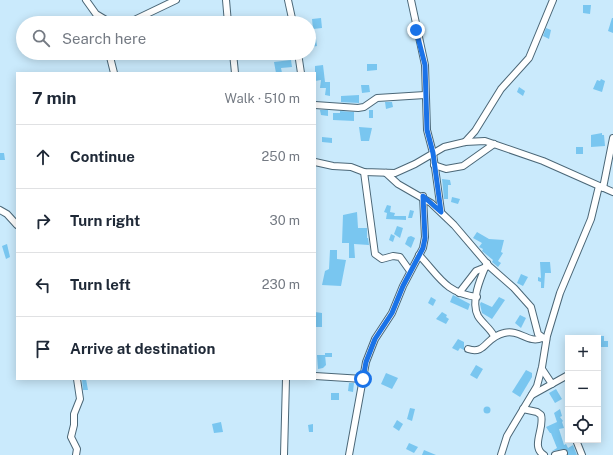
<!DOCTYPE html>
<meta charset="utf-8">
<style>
body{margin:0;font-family:"Public Sans",sans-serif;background:#f6f6f7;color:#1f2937}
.controls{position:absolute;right:12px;bottom:12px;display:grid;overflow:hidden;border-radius:0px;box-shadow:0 2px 10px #0003}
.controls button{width:36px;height:36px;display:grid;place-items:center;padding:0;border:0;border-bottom:1px solid #e0e1e3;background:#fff;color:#1f2937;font:20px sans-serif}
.stop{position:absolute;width:12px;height:12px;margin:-9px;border:3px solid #1a73e8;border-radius:50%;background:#fff}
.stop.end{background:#1a73e8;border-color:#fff;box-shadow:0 1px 4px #0008}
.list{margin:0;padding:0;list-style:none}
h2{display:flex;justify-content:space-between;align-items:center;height:52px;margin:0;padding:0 16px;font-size:17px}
h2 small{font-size:13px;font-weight:400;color:#747a83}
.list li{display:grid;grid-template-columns:26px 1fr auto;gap:12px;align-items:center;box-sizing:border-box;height:64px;padding:0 16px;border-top:1px solid #e0e1e3}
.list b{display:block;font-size:15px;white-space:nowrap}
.list em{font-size:13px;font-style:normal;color:#747a83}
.icon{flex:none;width:22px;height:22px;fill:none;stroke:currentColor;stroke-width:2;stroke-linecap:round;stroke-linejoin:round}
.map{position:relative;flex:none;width:613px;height:455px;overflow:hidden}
.search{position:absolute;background:#fff;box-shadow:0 2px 10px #0003;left:16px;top:16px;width:300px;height:44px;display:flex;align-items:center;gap:10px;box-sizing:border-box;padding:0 14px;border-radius:22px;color:#747a83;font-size:15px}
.panel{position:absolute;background:#fff;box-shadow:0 2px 10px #0003;left:16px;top:72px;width:300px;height:308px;border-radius:0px}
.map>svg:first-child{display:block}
</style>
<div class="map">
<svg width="613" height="455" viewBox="0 0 613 455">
<rect width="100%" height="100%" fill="#caeafc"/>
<g fill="#79c6f0">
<path d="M583,5H591L590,14L583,13Z"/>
<path d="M321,18L322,28L313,29L312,19Z"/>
<path d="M612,18H613V33L608,31Z"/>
<path d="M546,28L551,30L549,39L543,36Z"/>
<path d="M316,39L317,46L312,47L310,40Z"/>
<path d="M291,60L292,67L281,68L282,73H276L274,62Z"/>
<path d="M367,64H377V70L367,71Z"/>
<path d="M323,65L325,82H330V96L325,95L326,88H320L321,80L315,81V66Z"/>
<path d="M601,79L605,81L602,92L593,89L597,80L600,81Z"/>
<path d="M361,85H369L370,92L362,93Z"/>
<path d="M519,87L525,91L523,96L517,92Z"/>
<path d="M359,95V103L339,102H341V96Z"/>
<path d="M385,102H392L393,107L386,109Z"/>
<path d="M320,110H328V116L321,115Z"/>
<rect x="369" y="110" width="4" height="8"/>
<path d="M340,111L354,112V121L333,120V113H340Z"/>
<path d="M359,127L372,128L369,141H361Z"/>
<path d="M602,133V135H604L605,146L591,147V135Z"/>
<path d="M322,137L332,138V143L322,142Z"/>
<rect x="576" y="147" width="7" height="7"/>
<path d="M0,153H4L5,160H0Z"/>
<path d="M442,179L450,180L451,185H448V199H444Z"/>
<path d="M452,197L460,199L458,204L451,202Z"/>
<path d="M387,205L391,206L390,212L395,213L394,216H406V220L386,219L387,213L384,212Z"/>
<path d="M410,210L414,211L412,218H408Z"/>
<path d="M357,212L358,228H367V238H368L369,245L354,244L355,258H349V243H342L343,215Z"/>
<path d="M397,226L403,228L400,238L394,234Z"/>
<path d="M477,232L489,239L504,240L501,252L503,253L498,261L501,263L498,267L492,262L493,260L482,251L483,249L479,247L482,243L473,238Z"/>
<path d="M391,234L395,236L393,242L389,240Z"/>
<path d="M411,236L415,238L411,248L405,244L408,237Z"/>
<path d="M7,244L10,257L6,259L2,246Z"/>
<path d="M330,250H337V259L346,260L341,286L322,285L325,271L329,269Z"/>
<path d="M540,262H550L551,273H545L544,288H541V282L538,281V277L541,278Z"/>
<path d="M521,274L528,277L523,286L517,283Z"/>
<path d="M453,295L470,304L468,310L450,302Z"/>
<path d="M431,297L436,300L433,306L428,303Z"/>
<path d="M499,297L505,300L492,319L482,313L480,304L481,302L492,307Z"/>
<path d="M315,312L322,313V327H315Z"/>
<path d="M442,312L447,315L446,317L449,319L446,324L436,319Z"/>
<path d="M520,315L526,318L521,328L515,323Z"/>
<path d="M598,336H604V341H608V347H598Z"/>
<path d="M458,339L464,342V350L460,348L458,351L452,348Z"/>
<rect x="325" y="353" width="7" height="4"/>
<path d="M317,355H325L326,365L323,368L318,369Z"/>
<path d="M476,365L483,369L477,379L470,375Z"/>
<path d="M526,370L532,373V377L520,397L512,392Z"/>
<path d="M386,373L398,378L392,389L381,384Z"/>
<path d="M82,379H86L88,390H83Z"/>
<path d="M349,383H354L353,392L348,391Z"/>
<path d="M556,389L562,399L555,403L549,393Z"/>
<rect x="331" y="393" width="8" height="7"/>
<circle cx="487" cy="410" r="3.5"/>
<path d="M410,408L415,409L412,421L407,419Z"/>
<path d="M560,409L562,416L560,417L563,421L562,422L564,428L559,429L564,445L566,444L568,448L573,445L577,455H568V452L565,449L552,451L557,448L551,433H550L546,427L557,422L554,413Z"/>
<path d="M397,420L403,424L399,431L393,427Z"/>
<path d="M221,422L223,432L214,433L212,424Z"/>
<path d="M313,424V432H309L308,425Z"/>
<path d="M409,443L418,447L414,453L406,449Z"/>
<path d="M424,450L436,455H422Z"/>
</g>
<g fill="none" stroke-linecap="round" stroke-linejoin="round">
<g stroke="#4b6777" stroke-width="8">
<g id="minor">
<path d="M86,0L96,14L111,23"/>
<path d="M226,0L228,23"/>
<path d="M288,0L293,23"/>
<path d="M411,0L425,65L427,130L433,153L441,211"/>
<path d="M128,23L176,0"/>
<path d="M109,53L114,73"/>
<path d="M233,53L235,73"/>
<path d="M298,53L301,73"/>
<path d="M315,105L358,108L364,107L377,98L425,95"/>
<path d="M465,142L475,131L501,89L529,58L553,0"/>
<path d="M315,162L333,166L351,167L364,172L395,173L415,164L444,147L465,142L485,141L543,161L613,192"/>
<path d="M434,165L446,169L463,166L494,144"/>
<path d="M364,172L375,254L382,259L393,256L400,257L410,271"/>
<path d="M386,173L398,184L431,203L454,225L489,266L514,288L531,307L538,334L546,340"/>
<path d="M603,188L613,138"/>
<path d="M0,210L7,214L17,225"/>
<path d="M419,255C439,276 445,293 477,297"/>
<path d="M487,263C481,277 470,301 478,316C482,323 490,328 494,336"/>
<path d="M459,293L476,271L486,267"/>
<path d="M468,349C486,355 485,337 504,333C520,329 528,344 542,338"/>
<path d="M542,369L552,384"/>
<path d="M315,376L363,379"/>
<path d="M532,395L568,375"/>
<path d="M523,409L537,412L541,415C545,428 530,447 544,455"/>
<path d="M576,440L582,455"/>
<path d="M76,455L77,449L71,437L74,425V414L80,399L77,379"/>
<path d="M284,455L286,379"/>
<path d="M349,455L366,362L375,339L392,313L403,286L423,248L425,237L423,196"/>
<path d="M501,455L507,436L537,386L542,367L547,336L560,293L591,219L599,186"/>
<path d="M555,455L564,453"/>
</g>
</g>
<use href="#minor" stroke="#fff" stroke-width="6"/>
</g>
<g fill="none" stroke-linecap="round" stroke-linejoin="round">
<path stroke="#1a73e8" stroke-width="5" d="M363,379L366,362L375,339L392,313L403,286L423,248L425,238L423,196L441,212L433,153L427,130L425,65L416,30"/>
</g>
</svg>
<div class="controls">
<button>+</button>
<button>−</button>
<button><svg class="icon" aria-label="locate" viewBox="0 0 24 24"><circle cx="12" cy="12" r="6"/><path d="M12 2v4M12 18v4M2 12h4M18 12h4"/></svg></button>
</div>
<div class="stop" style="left:363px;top:379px"></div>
<div class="stop end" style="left:416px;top:30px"></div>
<div class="search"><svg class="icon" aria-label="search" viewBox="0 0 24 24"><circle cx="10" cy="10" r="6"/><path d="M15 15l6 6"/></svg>Search here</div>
<section class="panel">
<h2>7 min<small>Walk · 510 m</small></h2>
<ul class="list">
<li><svg class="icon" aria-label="ahead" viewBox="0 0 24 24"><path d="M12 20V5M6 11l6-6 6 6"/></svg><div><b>Continue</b></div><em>250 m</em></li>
<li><svg class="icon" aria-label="right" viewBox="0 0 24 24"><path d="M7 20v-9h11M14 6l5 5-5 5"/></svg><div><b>Turn right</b></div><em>30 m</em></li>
<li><svg class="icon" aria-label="left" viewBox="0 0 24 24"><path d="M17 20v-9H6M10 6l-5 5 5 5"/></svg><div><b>Turn left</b></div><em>230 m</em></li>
<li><svg class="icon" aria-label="arrive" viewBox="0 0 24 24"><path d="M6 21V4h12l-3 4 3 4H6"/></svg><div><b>Arrive at destination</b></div></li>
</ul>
</section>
</div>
